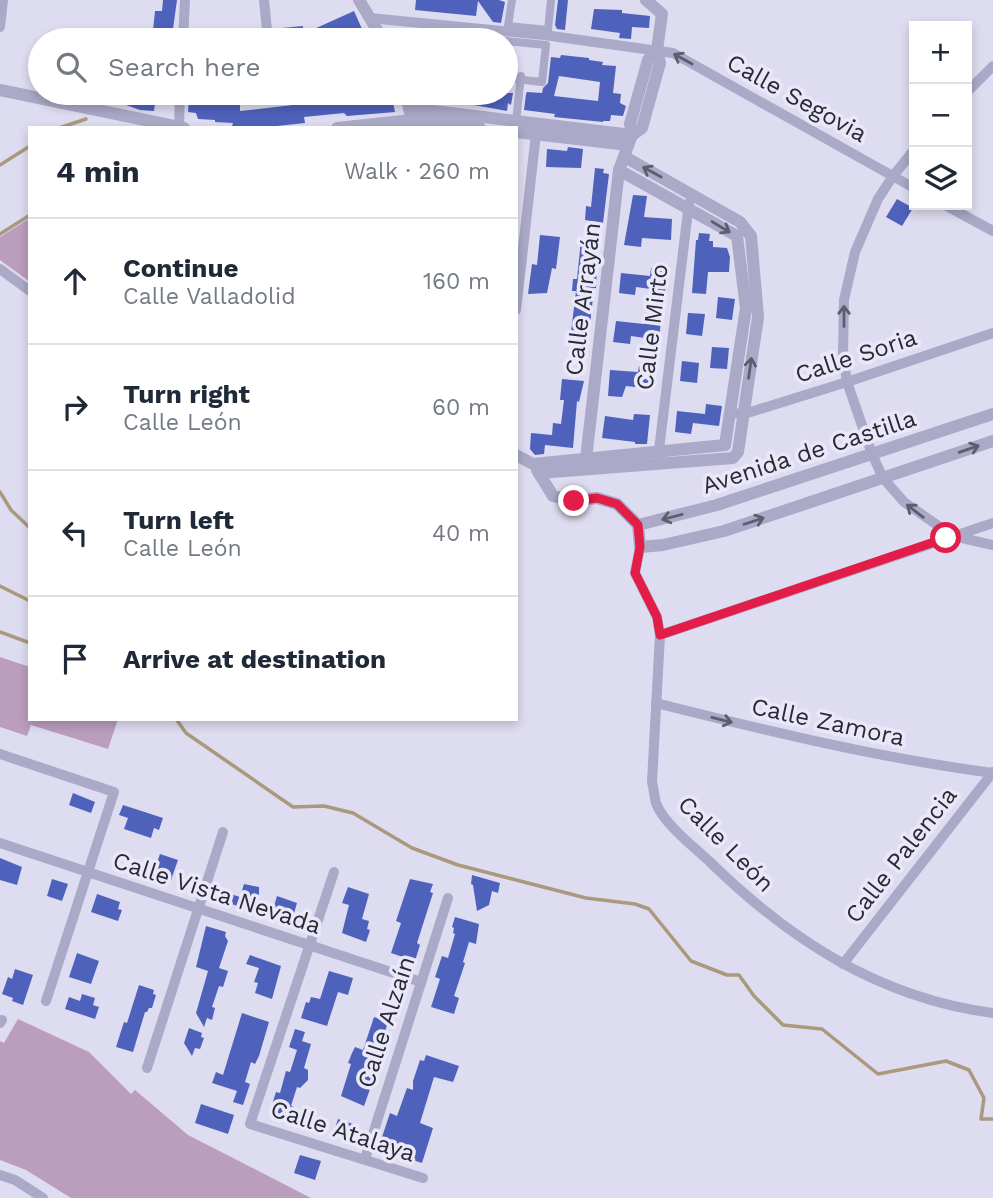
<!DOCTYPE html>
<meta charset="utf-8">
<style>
body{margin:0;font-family:"Work Sans",sans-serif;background:#f2f2f3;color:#1f2937}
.controls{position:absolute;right:21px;top:21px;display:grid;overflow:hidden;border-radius:0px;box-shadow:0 4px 10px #0003}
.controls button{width:63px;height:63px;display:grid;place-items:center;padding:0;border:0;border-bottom:2px solid #e0e1e3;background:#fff;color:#1f2937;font:35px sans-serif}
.stop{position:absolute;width:21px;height:21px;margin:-16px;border:5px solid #e11d48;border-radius:50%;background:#fff}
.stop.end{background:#e11d48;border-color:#fff;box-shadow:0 2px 7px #0008}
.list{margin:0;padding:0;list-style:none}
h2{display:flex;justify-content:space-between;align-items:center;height:91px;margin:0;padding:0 28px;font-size:30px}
h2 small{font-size:23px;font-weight:400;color:#747a83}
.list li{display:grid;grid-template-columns:46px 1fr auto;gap:21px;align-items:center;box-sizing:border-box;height:126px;padding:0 28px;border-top:2px solid #e0e1e3}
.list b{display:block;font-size:26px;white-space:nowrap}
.list p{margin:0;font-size:23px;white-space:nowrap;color:#747a83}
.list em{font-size:23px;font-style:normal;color:#747a83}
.icon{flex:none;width:38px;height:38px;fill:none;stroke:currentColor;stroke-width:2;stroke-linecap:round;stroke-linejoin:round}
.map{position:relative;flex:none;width:993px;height:1198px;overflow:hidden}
.search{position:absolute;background:#fff;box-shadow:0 4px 10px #0003;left:28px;top:28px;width:490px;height:77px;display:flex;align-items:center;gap:18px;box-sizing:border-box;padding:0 24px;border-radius:38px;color:#747a83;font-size:26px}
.panel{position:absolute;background:#fff;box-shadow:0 4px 10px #0003;left:28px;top:126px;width:490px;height:595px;border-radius:0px}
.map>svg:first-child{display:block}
</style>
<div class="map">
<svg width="993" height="1198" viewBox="0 0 993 1198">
<rect width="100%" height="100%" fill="#dedcf0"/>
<g fill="#bb9dbe">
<path d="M30,218V282L0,260V237Z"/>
<path d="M0,657L30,667V719H118L108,749L31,725L27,736L0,727Z"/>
<path d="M18,1019L89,1052L131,1094L135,1090L188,1135L311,1198H71L26,1170L0,1160V1041L4,1043Z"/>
</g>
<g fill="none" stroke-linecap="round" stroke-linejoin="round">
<g stroke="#ab997d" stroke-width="3.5">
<path d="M59,128L86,119"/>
<path d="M0,165L30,146"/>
<path d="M0,234L30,215"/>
<path d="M0,492L11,510L30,528"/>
<path d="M0,586L30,601"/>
<path d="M0,632L30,643"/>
<path d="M176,719L186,733L293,807L324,806L353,813L412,848L458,865L586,898L635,904L649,909L691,961L727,975H739L754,996L783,1025L822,1029L878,1074L946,1061L969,1070L984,1098L981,1119H993"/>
</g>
</g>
<g fill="#4e62bc" fill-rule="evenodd">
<path d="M163,0H177L173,29H170L169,40H152L155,11H162Z"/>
<path d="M416,0H499L505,2L501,23L493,22L478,1L476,16L415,10Z"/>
<path d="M558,0H568L565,30L557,29L555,25Z"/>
<path d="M594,9L622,10V13L650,16L649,28L632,27L631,39L619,38L620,33L591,29Z"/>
<path d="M354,11L362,29L340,40H284L282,28L303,26V34Z"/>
<path d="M561,55L589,58V60L603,62L602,65L616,66L613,93L621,94L620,103L626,106L623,116L611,115L610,121H603V122L554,117L555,114L524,110L526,94L527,92L542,93L543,88L548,83L551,57L560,58ZM559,76L600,82L598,101L554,96Z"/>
<path d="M94,93H171L172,101L168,104L155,103L154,111L140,110L118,102L94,99Z"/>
<path d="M323,93H331V95L391,93L395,112L347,116L344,113L304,117L305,123L258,128L232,126L233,123L215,122V120L198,119L196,113L188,112L189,96L234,102L240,104V111L310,103L309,94Z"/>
<path d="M477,93H513L511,105L508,103L507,111L474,105Z"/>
<path d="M568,147L583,149L581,168L546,167L547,149L567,151Z"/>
<path d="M595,168L604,169L603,173L609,174L603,223L585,220L586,206L591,207Z"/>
<path d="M633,195L647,196L644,217L672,219L671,240L642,238L641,247L624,245Z"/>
<path d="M897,199L913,208L902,226L886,217Z"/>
<path d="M699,233L710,234L709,241H713V247L727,248L730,257L729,272H708L706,294L692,293L696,240H698Z"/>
<path d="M540,235L560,237L556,269L552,268L547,293L528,294L532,264L537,265Z"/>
<path d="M581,240L598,242L596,288H594L589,334L571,332L576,291H572L573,279H577Z"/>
<path d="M651,268L667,270L665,291L636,287L635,295L619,293L621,273L650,276Z"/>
<path d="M718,297L735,299L732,320L716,318Z"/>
<path d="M688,313L705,314L702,336L686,334Z"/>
<path d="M645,317L661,319L659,340L631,336L630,344L613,342L616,321L644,324Z"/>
<path d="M712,347L729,348L727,369L710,368Z"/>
<path d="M682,361L699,363L697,383L680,381Z"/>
<path d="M639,366L655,367L652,389L626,386L622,397L608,396L610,370L638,372Z"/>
<path d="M562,379L584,381L579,402L577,401L573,448L545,445L544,454L535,455L530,449L531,433L552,435L553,423L561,424L564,400H560Z"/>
<path d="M706,404L722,406L719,426L693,423L691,434L675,432L677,411L705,414Z"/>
<path d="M634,414L650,415L647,444H635V442L602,438L605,416L633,420Z"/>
<path d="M73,793L95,802L91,813L69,805Z"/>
<path d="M123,805L163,818L159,830L154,828L151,838L124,829L128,818L119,815Z"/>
<path d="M160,854L178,860L171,880L153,874Z"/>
<path d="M0,858L22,867L17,885L0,880Z"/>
<path d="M472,875L500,883L498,893L492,891L489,905L477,911L473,885L471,884Z"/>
<path d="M52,879L68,884L62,901L47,896Z"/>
<path d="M410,879L433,884L430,892L433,893L417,943L420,945L415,961L391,953L401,923L396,921Z"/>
<path d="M244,884L259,887V899H246L244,908L222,901L225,892L240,897Z"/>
<path d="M348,887L369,894L362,919L369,921L367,929L370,930L366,942L342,933L349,905L342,903Z"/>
<path d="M97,894L120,902L118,909L122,910L118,921L91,912Z"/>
<path d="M277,896L297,903L292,920L272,913Z"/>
<path d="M455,917L479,924L476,944L469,942L463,962L465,963L454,996L459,998L454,1014L431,1007L440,979L435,977L442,956L448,958L455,934L453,933L454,928L452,927Z"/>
<path d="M206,926L226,932L225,936L228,941L219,968L228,971L223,987L219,986L212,1007L215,1008L212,1020L207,1018L204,1027L196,1013L208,971L196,967Z"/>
<path d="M77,953L99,961L91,984L69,977Z"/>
<path d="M250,955L281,966L272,999L255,993L258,983L254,982L259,968L246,964Z"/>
<path d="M15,969L33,975L23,1005L12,1001L13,998L2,994L8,977L12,979Z"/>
<path d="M329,971L353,978L348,995L338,992L327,1026L301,1018L306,1002L309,1003L311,997L320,999Z"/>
<path d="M139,985L154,990L153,994L156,995L152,1008H149L147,1012H145L133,1052L116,1047L124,1022L127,1023Z"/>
<path d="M82,994L95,998L93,1005L99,1007L95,1019L65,1009L69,997L80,1001Z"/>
<path d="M242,1013L269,1022L259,1056L255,1064L251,1062L245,1082L250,1084L243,1105L233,1102L237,1091L212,1083L216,1072L223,1075Z"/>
<path d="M374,1017L388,1022L378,1054L381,1056L379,1064L364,1106L341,1096L351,1064L348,1063L352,1053L355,1047L363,1050Z"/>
<path d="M189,1028L202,1033L201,1037L204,1038L200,1049L195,1048L192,1056L184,1043Z"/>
<path d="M295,1029L305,1032L302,1041L311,1044L304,1068L308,1070V1080L300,1088L297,1087L291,1106L294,1107L290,1117L270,1111L276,1092L280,1093L286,1071L290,1072L297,1050L289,1047Z"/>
<path d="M426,1055L459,1066L453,1082L434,1077L420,1123L433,1128L422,1163L378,1149L390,1113L397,1116L407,1088L413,1090V1081L420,1060L424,1061Z"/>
<path d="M201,1104L234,1115L228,1134L195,1123Z"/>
<path d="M338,1119L356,1125L352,1138L334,1132Z"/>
<path d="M300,1155L321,1161L315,1180L294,1173Z"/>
</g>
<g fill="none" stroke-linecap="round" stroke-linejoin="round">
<g stroke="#aaa9c7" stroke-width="8">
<path d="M512,0L508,26L548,30L551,0"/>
<path d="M506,41L546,45L542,82L506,78"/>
<path d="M516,121L521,76"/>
</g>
<g stroke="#aaa9c7" stroke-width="10">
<path d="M264,0L268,40"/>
<path d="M370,18L544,35L673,53L914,188"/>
<path d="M0,27L3,0"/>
<path d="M183,40L185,0"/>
<path d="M369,40L380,35"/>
<path d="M967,92L993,66"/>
<path d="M179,127L180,93"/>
<path d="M914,150L893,176L878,199L855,252L844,300L843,355L847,382L872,454L883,478L904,502L953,536L993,545"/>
<path d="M945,205L993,231"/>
<path d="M0,269L30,291"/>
<path d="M516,310L536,134"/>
<path d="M731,413L744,414L847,382L993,333"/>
<path d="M658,458L689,203"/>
<path d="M640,547L635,573L657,617L660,635L652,782C654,789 654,796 656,803C663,823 694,847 710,862C790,940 879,998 993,1013"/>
<path d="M660,635L993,523"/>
<path d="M656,703C767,731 879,758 993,773"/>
<path d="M0,754L114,792L46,1001"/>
<path d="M0,843L421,982"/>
<path d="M334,872L250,1124L423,1178"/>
<path d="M843,964L993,772"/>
<path d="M0,1023L2,1020"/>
<path d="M147,1068L223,832"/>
<path d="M365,1159L448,898"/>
<path d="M0,1175L15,1180L43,1198"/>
</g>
<g stroke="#aaa9c7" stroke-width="12">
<path d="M359,0L383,40"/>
<path d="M0,90L184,128"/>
<path d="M405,93L411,116"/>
<path d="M409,108L632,135"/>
<path d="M337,128L412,120L480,128"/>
<path d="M516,132L628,145"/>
<path d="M632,135L642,128L660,63L657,50L662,14L646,0"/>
<path d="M516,455L533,464L725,445L746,308L737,236L619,170"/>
<path d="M586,459L619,170L632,135L630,124L648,60L657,50"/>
<path d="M537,470L553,496L574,501L597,498L617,504L638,525L640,547L663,545L724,531L993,441"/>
<path d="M539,473L733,458L738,452L758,317L751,236L740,222L625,157"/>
<path d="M638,525L717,505L993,414"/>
</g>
</g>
<defs><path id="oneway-shaft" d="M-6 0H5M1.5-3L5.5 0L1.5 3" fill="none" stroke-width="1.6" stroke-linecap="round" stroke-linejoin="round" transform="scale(1.75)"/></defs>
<g stroke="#5c5d6f">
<use href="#oneway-shaft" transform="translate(683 59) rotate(-151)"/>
<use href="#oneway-shaft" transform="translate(652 172) rotate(-151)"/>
<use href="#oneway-shaft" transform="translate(721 227) rotate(31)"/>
<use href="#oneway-shaft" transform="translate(844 316) rotate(-90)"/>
<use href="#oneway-shaft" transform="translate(750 368) rotate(-82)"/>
<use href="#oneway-shaft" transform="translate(969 449) rotate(-19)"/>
<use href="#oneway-shaft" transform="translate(915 511) rotate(-142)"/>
<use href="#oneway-shaft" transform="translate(672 517) rotate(165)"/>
<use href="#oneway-shaft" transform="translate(754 521) rotate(-18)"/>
<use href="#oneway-shaft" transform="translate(722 720) rotate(14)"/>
</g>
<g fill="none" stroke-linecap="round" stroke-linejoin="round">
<path stroke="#e11d48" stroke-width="9" d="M574,501L597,498L617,504L638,525L640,547L635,573L657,617L660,635L946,538"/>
</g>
<g text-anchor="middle" stroke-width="7" stroke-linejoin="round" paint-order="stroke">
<g font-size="24" fill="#282a35" stroke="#eae8f8">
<text transform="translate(797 98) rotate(29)" y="8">Calle Segovia</text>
<text transform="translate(583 299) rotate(-83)" y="8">Calle Arrayán</text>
<text transform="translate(652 327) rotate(-83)" y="8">Calle Mirto</text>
<text transform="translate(856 356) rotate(-18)" y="8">Calle Soria</text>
<text transform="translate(809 452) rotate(-18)" y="8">Avenida de Castilla</text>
<text transform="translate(828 722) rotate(12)" y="8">Calle Zamora</text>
<text transform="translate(726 844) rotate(45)" y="8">Calle León</text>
<text transform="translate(901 855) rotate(-52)" y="8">Calle Palencia</text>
<text transform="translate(217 893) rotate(18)" y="8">Calle Vista Nevada</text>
<text transform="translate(386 1022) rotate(-72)" y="8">Calle Alzaín</text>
<text transform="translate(343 1131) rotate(18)" y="8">Calle Atalaya</text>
</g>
</g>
</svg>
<div class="controls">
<button>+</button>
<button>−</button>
<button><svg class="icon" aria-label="layers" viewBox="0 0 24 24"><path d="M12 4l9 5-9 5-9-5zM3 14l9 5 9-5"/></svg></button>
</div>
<div class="stop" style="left:946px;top:538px"></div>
<div class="stop end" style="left:574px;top:501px"></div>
<div class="search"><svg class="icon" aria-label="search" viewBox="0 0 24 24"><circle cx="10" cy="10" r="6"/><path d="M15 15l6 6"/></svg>Search here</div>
<section class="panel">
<h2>4 min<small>Walk · 260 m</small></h2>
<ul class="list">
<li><svg class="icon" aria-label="ahead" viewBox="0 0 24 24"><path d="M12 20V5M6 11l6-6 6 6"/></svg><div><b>Continue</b><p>Calle Valladolid</p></div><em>160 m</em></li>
<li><svg class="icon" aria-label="right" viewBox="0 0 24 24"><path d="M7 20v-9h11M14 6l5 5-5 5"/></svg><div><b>Turn right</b><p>Calle León</p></div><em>60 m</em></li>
<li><svg class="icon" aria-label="left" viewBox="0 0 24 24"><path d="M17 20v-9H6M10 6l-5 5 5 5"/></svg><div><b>Turn left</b><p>Calle León</p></div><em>40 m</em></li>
<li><svg class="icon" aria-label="arrive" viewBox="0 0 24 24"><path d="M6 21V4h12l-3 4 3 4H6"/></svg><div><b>Arrive at destination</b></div></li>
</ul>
</section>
</div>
